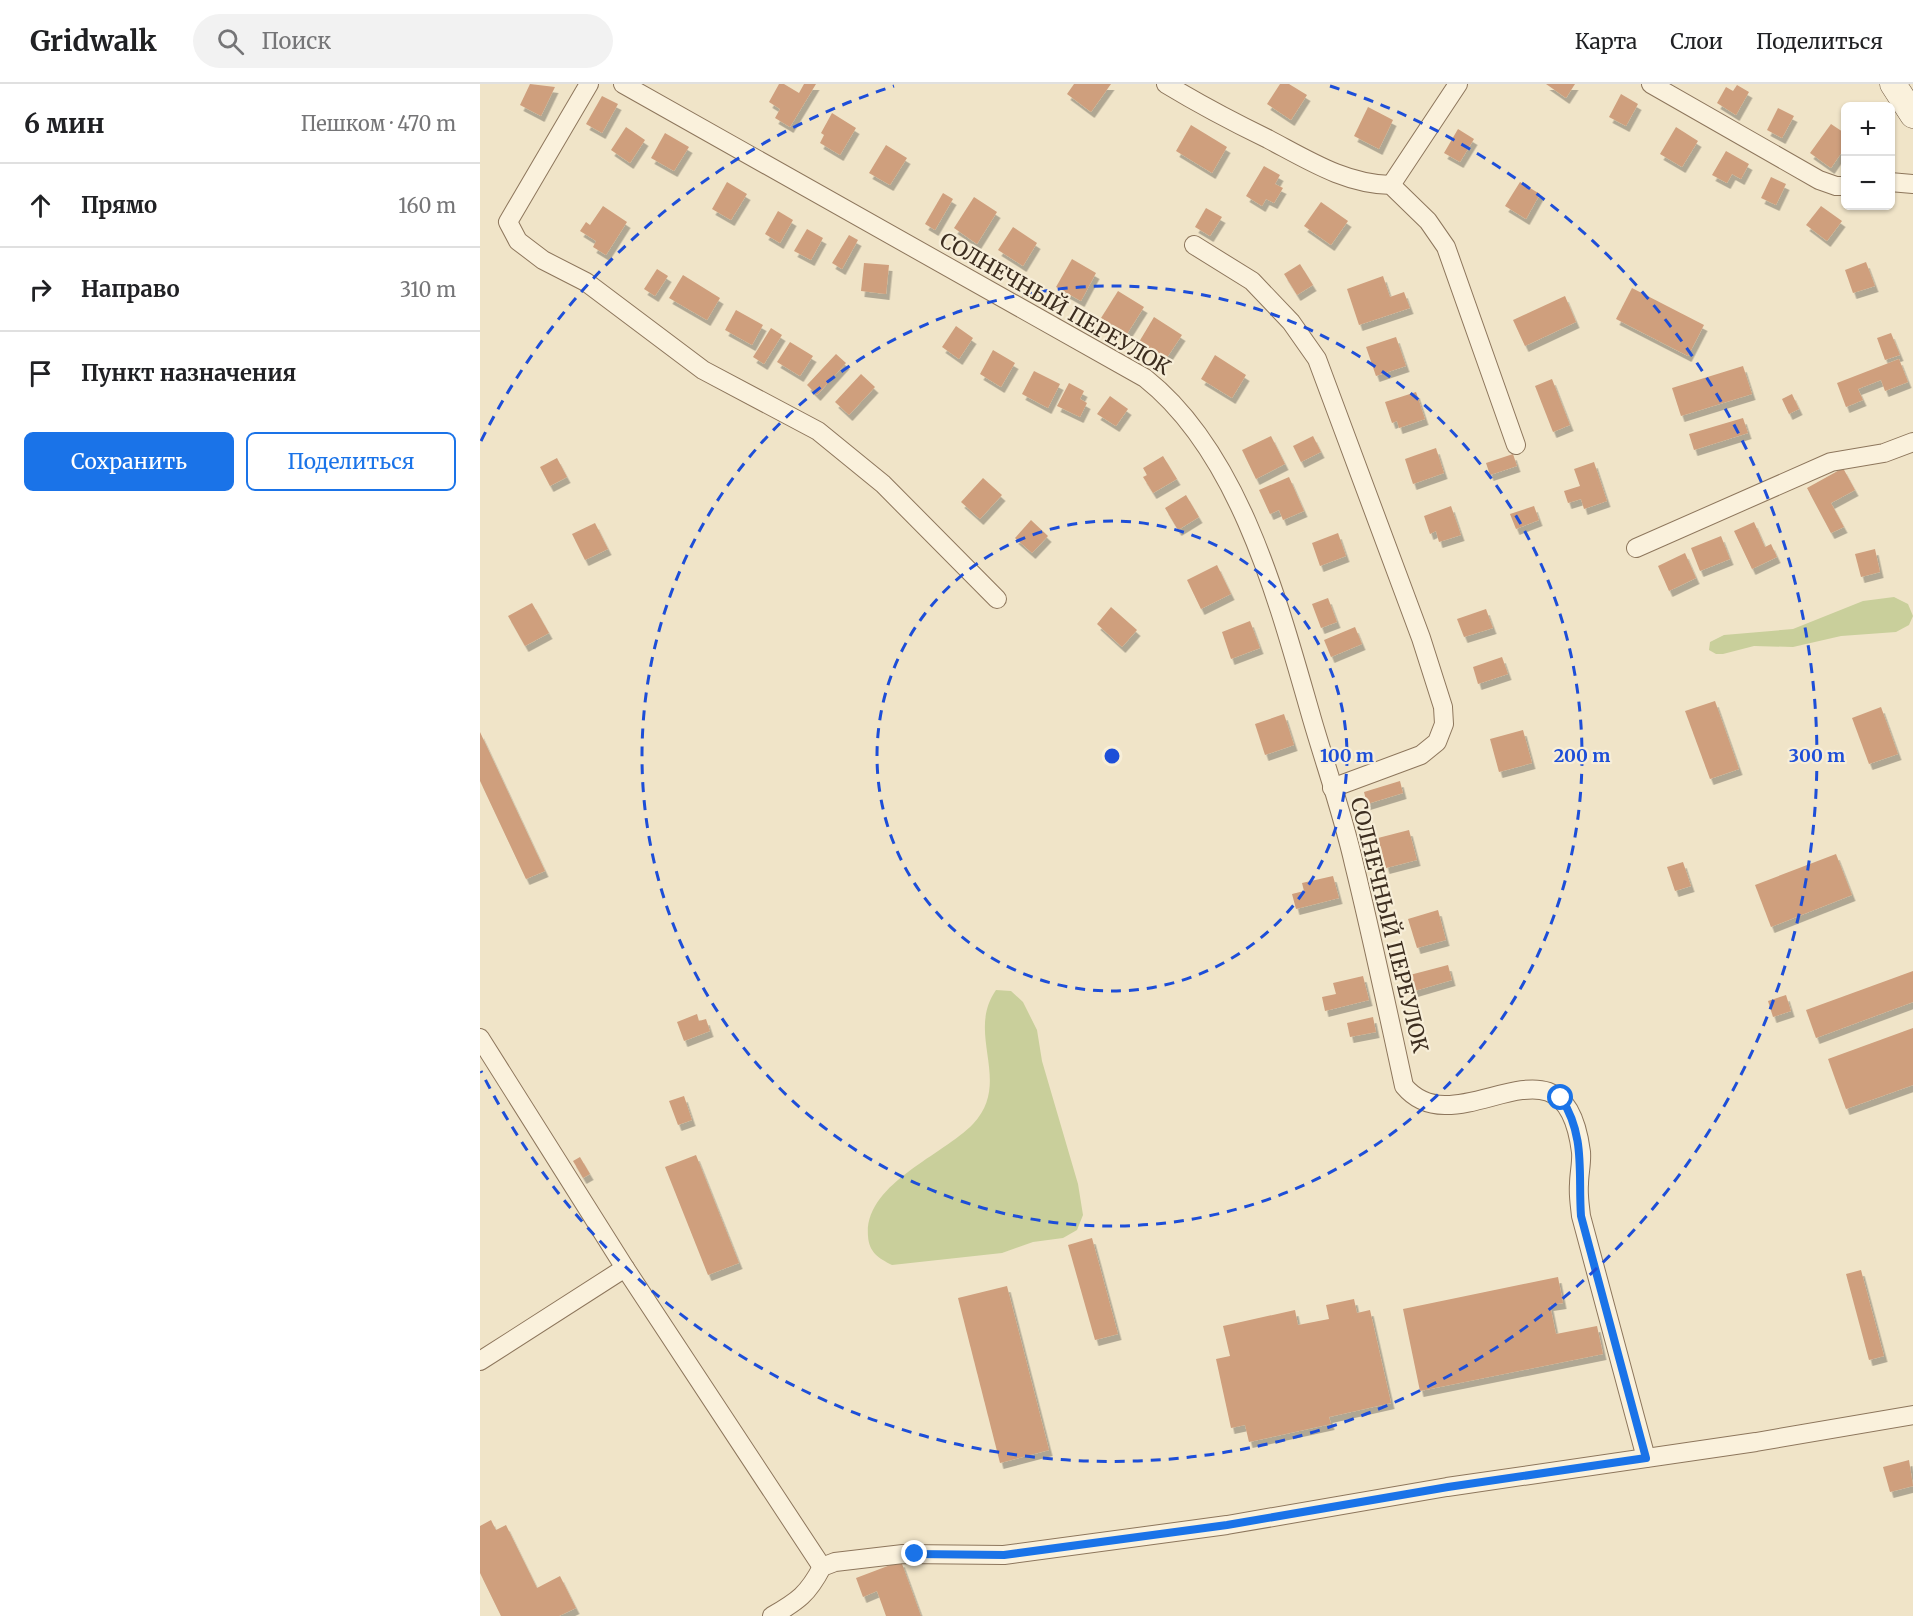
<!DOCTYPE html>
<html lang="ru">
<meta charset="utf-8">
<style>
body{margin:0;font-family:Merriweather,serif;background:#f2f2f2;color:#202124}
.controls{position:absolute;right:18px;top:18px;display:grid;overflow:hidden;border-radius:9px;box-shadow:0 2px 4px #0004}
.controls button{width:54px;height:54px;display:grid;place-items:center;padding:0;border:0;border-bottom:2px solid #e0e0e0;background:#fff;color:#202124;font:30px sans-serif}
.stop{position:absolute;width:18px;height:18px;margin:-14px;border:4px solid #1a73e8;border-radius:50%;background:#fff}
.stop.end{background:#1a73e8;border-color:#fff;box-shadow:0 2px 6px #0008}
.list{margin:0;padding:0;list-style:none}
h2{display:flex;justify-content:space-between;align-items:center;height:78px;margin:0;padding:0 24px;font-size:26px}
h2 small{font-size:20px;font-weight:400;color:#757577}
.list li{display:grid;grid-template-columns:39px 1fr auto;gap:18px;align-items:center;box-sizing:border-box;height:84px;padding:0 24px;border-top:2px solid #e0e0e0}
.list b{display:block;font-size:22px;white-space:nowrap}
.list em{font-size:20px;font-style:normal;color:#757577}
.actions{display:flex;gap:12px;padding:18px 24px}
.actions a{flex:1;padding:14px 0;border:2px solid #1a73e8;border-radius:9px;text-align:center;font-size:21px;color:#1a73e8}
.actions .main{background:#1a73e8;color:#fff}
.icon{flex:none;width:33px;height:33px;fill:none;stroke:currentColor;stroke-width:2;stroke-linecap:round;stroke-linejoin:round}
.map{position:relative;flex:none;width:1433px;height:1532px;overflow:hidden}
header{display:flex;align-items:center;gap:36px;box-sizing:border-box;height:84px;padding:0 30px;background:#fff;border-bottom:2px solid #e0e0e0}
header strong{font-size:28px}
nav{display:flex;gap:33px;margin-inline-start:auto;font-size:21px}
.search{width:420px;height:54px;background:#f2f2f2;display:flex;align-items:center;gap:15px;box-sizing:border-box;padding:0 21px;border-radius:33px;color:#757577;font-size:22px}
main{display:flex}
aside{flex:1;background:#fff}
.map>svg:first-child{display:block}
</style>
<header>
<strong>Gridwalk</strong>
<div class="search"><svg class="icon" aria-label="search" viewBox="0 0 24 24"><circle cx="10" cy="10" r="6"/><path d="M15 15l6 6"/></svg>Поиск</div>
<nav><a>Карта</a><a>Слои</a><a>Поделиться</a></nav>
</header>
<main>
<aside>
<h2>6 мин<small>Пешком · 470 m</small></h2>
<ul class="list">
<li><svg class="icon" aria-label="ahead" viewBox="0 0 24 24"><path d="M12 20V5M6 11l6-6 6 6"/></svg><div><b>Прямо</b></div><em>160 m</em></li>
<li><svg class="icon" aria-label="right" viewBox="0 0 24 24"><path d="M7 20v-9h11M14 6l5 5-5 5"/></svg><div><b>Направо</b></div><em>310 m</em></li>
<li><svg class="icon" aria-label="arrive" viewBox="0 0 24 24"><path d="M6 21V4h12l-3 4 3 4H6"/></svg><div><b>Пункт назначения</b></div></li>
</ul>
<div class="actions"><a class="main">Сохранить</a><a>Поделиться</a></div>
</aside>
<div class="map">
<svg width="1433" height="1532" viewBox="0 0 1433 1532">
<defs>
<filter id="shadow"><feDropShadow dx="3.5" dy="6" stdDeviation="0" flood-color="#0004"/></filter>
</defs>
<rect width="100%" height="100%" fill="#f0e4c8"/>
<g fill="#c9cf9b">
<path d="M1414,513L1428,520L1433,532L1429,541L1416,548L1361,552L1313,563L1274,562L1243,570H1236L1229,566L1230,558L1244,551L1313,545L1383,517Z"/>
<path d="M516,906L531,907L543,918L557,946L562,977L598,1100L603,1131L597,1146L583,1154L553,1158L522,1169L412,1181C398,1174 389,1168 388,1152C384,1100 462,1072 493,1040C533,998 485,950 516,906Z"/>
</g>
<g fill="#cf9f7d" filter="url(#shadow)">
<path d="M50,0L75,3L61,32L40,21Z"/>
<path d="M299,0H304L319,9L324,0H336L310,43L295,34L300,25L289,18Z"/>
<path d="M594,0H631L611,28L587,10Z"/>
<path d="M800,0H809L827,11L811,36L787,20Z"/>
<path d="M1066,0H1095L1086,14Z"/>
<path d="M1257,1L1269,8L1256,31L1237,19L1246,3L1253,7Z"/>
<path d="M1141,10L1158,20L1146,42L1129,33Z"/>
<path d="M122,12L138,20L122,49L106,40Z"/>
<path d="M888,23L913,36L899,65L874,52Z"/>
<path d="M1298,24L1314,32L1302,54L1287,46Z"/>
<path d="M352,29L376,44L360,71L340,59L344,51L341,49Z"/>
<path d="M1351,40L1366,50V62L1351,84L1330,69Z"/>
<path d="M711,41L747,63L732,89L696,67Z"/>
<path d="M146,43L165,56L150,79L131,66Z"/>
<path d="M1196,43L1218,57L1202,83L1180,70Z"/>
<path d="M978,45L994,55L980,78L964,69Z"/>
<path d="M185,49L209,63L194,87L171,74Z"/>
<path d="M406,61L427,74L410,101L389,89Z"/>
<path d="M1246,67L1269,80L1261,95L1252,90L1247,99L1232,91Z"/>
<path d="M784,82L800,91L795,100L803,104L794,119L786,115L782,122L766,112Z"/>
<path d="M1291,93L1306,100L1296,121L1281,114Z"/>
<path d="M247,98L267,110L251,136L232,125Z"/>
<path d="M1040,98L1060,110L1046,135L1025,122Z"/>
<path d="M463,109L473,115L455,146L445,140Z"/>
<path d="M494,113L517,128L497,160L474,144Z"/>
<path d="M841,118L868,137L851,161L824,142Z"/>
<path d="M123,122L147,138L126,171L113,163L116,157L100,147L106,138L110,141Z"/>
<path d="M1341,122L1362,137L1347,157L1326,141Z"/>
<path d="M726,124L742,133L730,152L715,143Z"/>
<path d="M298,127L313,136L300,159L285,150Z"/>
<path d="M533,143L557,159L543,182L518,166Z"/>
<path d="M327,145L343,154L331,176L314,167Z"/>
<path d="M369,151L378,156L362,185L352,179Z"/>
<path d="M592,175L616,189L601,217L576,203Z"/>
<path d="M1386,178L1395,202L1373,209L1365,186Z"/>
<path d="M384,179L409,181L406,210L381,207Z"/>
<path d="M820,180L833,201L817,211L804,190Z"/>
<path d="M177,185L188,192L175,212L164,205Z"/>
<path d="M203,191L240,214L227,236L189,214Z"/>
<path d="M903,192L910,213L924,208L930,224L879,241L867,205Z"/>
<path d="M1152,204L1224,241L1208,272L1136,235Z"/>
<path d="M638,207L664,223L647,250L621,234Z"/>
<path d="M1085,212L1096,238L1045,262L1033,236Z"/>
<path d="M256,226L283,241L272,261L245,246Z"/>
<path d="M674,233L702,251L686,275L659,258Z"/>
<path d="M476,242L493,254L479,275L462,263Z"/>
<path d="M291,244L302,251L284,280L273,273Z"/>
<path d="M1411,249L1420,271L1405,276L1397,254Z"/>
<path d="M916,253L926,282L896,292L886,263Z"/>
<path d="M310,258L333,272L320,292L297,278Z"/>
<path d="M513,266L535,279L521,303L500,290Z"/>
<path d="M356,270L366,279L337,311L327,301Z"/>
<path d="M735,271L766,291L752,314L721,295Z"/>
<path d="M1419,275L1428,298L1405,307L1401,296L1378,305L1383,316L1366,323L1357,299Z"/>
<path d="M1263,282L1272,310L1201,332L1192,304Z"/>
<path d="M554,287L580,300L568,324L542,310Z"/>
<path d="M381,290L395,303L369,331L355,318Z"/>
<path d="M1072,295L1090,341L1073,348L1055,302Z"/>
<path d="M589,299L604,307L600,315L607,319L600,333L577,322Z"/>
<path d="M936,308L945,335L919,344L917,337L912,339L905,318Z"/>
<path d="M1312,310L1319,325L1309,330L1302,315Z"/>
<path d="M630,312L648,325L636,342L617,330Z"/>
<path d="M1263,334L1268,349L1214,366L1209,350Z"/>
<path d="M791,352L805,380L776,395L762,366Z"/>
<path d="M833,352L841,368L821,378L813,362Z"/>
<path d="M956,364L964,389L933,400L925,375Z"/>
<path d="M1033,370L1037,382L1010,391L1006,379Z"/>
<path d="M683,372L697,395L673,409L663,393L667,391L663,384Z"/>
<path d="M77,374L87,393L70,402L60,383Z"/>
<path d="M1114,378L1127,417L1104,425L1101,415L1088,419L1084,407L1100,402L1094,385Z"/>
<path d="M1363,384L1375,406L1351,419L1364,443L1351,449L1327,404Z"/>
<path d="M809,393L824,427L803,436L799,426L790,430L779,406Z"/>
<path d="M503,394L522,411L500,435L481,418Z"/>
<path d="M706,411L719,433L698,446L685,424Z"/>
<path d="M971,422L981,451L959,458L956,447L950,450L944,432Z"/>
<path d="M1054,422L1059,436L1036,445L1030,430Z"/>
<path d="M551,436L568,452L552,469L535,454Z"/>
<path d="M1274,438L1285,463L1291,460L1297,473L1272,485L1254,447Z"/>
<path d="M115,439L128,465L105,476L92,450Z"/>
<path d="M858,449L866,472L840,482L832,459Z"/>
<path d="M1241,452L1250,475L1220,487L1211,464Z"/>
<path d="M1395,465L1400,488L1381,493L1375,470Z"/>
<path d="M1205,469L1216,494L1189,507L1178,482Z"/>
<path d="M737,481L751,510L721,525L707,496Z"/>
<path d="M848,514L857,538L841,544L832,520Z"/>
<path d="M52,519L69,549L45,562L28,532Z"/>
<path d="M631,523L657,546L642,563L617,540Z"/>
<path d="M1006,525L1013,544L984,553L977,535Z"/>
<path d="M770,537L780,564L751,575L742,548Z"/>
<path d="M875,543L882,560L851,573L844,556Z"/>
<path d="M1022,573L1028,590L998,600L993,583Z"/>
<path d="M1235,617L1259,685L1230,695L1205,627Z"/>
<path d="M1401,623L1418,670L1389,680L1372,634Z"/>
<path d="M804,630L814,661L785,671L775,640Z"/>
<path d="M1043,646L1052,679L1019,688L1010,655Z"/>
<path d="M0,648L65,787L46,795L0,697Z"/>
<path d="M920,697L923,709L887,720L884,708Z"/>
<path d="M929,746L937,776L906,784L898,754Z"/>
<path d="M1356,770L1372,811L1291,843L1275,801Z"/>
<path d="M1203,778L1211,802L1195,807L1187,783Z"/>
<path d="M853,792L859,814L816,825L812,810L824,807L822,799Z"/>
<path d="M958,826L966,856L937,864L928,835Z"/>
<path d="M968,881L972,896L931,908L926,892Z"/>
<path d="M1433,887V918L1336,954L1326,926Z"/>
<path d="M883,892L889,916L845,927L842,913L856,910L853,899Z"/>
<path d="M1306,911L1311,927L1293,933L1288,917Z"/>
<path d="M217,930L219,937L226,935L230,947L204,957L197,938Z"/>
<path d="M893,933L896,948L870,953L867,939Z"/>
<path d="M1433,944V1001L1366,1025L1348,975Z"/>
<path d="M204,1012L212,1036L198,1041L189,1017Z"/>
<path d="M216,1071L259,1179L228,1191L185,1083Z"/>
<path d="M100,1073L110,1090L103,1094L93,1077Z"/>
<path d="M612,1154L638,1250L615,1256L588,1161Z"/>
<path d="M1381,1186L1404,1272L1389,1276L1366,1190Z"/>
<path d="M1078,1193L1083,1219L1070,1221L1076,1250L1117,1242L1123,1270L940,1307L923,1225Z"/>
<path d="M527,1202L569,1366L520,1379L478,1214Z"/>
<path d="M874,1215L877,1229L890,1226L911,1319L849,1333L851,1340L769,1358L765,1341L751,1344L736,1275L750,1272L743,1242L815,1226L818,1241L849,1235L846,1221Z"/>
<path d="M1429,1376L1433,1402L1410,1408L1403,1383Z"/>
<path d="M11,1436L16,1446L26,1441L57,1504L80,1492L96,1524L79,1532H21L0,1489V1442Z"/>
<path d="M421,1477L441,1532H406L397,1507L383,1513L376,1494Z"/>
</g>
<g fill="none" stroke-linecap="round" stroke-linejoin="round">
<g stroke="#8d765c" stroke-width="20">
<g id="minor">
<path d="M109,0L28,138L38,157L63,176L106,198L223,286L338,347L403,400L517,515"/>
<path d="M143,0L665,294C761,370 799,521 832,635C846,683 863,731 874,780C892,853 908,928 924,1002C978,1067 1084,934 1101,1068C1102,1078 1099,1090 1099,1100C1098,1111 1100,1122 1101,1132L1166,1374"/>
<path d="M686,0C719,20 753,38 788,55C828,76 865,100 911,101L948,137L966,163L1036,361"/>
<path d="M1171,0L1339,96L1356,102H1366"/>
<path d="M1410,98L1433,100"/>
<path d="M911,101L978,0"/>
<path d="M714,161L772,197L811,238L837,275L941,554L963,623L964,640L957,658L941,671L852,704"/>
<path d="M1156,464L1351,378L1404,369L1433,358"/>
<path d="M0,954L145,1184L342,1483"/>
<path d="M0,1277L145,1184"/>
<path d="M292,1532C318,1517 328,1510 342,1483L355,1478L423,1470L524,1471L747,1441L967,1403L1276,1358L1433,1331"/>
</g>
</g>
<g stroke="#6f573f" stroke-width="27">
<path id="secondary" d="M1413,0L1433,31"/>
</g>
<use href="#minor" stroke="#faf1dc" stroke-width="18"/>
<use href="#secondary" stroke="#faf1dc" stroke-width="26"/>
</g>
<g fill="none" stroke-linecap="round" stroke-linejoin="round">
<path stroke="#1a73e8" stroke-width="8" d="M435,1470L524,1471L747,1441L968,1403L1166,1374L1101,1132C1098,1090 1106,1052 1081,1014"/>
</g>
<g fill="none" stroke="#1d4ed8" stroke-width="3" stroke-dasharray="10 8">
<circle cx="632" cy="672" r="235"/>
<circle cx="632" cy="672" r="470"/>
<path d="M1 357A705 705 0 0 1 414 2M850 2A705 705 0 1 1 1 987"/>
</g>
<g text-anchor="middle" stroke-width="4.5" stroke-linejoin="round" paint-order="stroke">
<g font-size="21" fill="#3d2e20" stroke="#f7eed8">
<text transform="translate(575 220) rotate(30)" y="7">СОЛНЕЧНЫЙ ПЕРЕУЛОК</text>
<text transform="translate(909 841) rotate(76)" y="7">СОЛНЕЧНЫЙ ПЕРЕУЛОК</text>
</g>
</g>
<circle cx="632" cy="672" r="9" fill="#1d4ed8" stroke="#f7eed8" stroke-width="3"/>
<g font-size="18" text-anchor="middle" font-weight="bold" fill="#1d4ed8" stroke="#f7eed8" stroke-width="4.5" stroke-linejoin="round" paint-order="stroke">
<text x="867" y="678">100 m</text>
<text x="1102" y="678">200 m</text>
<text x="1337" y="678">300 m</text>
</g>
</svg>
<div class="controls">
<button>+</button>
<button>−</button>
</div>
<div class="stop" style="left:1081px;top:1014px"></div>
<div class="stop end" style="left:435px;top:1470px"></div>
</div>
</main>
